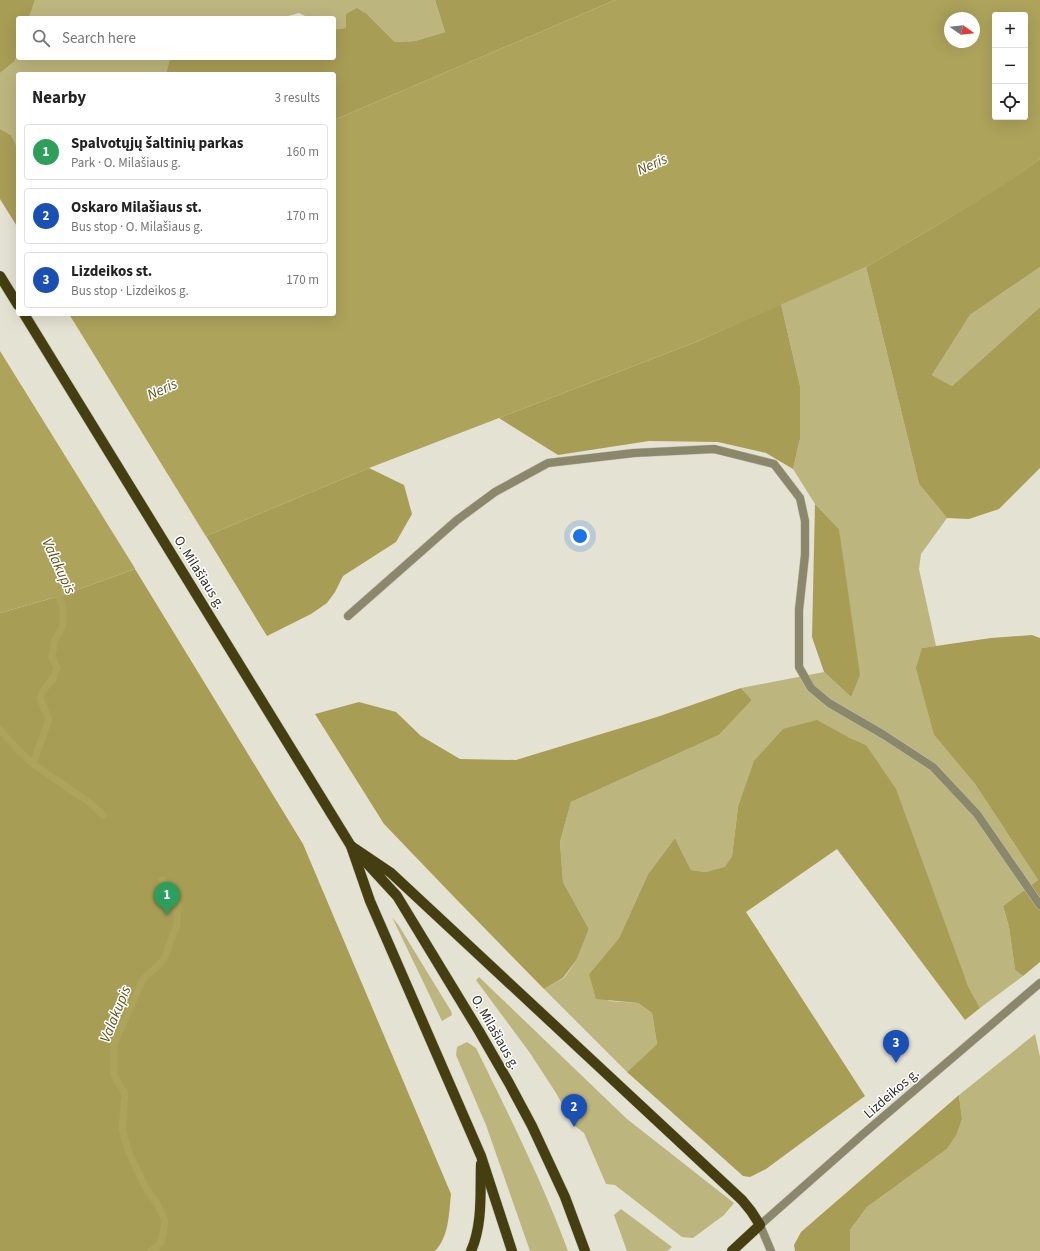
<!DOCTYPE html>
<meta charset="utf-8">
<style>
body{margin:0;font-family:"Source Sans 3",sans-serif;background:#f6f6f6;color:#222}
.controls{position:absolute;right:12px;top:12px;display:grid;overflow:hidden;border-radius:4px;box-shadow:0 4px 16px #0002}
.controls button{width:36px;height:36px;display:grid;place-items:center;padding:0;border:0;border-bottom:1px solid #e0e0e0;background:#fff;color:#222;font:20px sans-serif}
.compass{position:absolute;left:944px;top:12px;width:36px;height:36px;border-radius:50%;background:#fff;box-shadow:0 4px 16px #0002;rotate:104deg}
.you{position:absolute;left:580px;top:536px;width:14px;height:14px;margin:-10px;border:3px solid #fff;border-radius:50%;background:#1a73e8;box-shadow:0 0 0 6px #1a73e833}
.badge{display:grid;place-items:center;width:26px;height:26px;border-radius:50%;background:#db2777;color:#fff;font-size:13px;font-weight:700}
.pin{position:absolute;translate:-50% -33px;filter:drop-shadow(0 1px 2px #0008)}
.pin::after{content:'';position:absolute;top:21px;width:14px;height:12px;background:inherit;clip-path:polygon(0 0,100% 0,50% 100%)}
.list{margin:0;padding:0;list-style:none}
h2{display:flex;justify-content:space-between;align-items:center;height:52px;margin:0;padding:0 16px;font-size:17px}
h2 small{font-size:13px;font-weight:400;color:#767676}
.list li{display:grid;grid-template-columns:26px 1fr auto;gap:12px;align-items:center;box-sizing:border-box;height:56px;margin:0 8px 8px;padding:0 8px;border:1px solid #e0e0e0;border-radius:4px}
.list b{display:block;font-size:15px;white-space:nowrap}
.list p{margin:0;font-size:13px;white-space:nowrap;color:#767676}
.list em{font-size:13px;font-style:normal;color:#767676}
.icon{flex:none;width:22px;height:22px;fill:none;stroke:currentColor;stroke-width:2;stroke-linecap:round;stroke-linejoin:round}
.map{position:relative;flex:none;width:1040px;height:1251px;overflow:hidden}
.search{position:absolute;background:#fff;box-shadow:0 4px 16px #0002;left:16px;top:16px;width:320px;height:44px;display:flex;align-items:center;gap:10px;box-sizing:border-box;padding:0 14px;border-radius:4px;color:#767676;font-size:15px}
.panel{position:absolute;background:#fff;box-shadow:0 4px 16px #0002;left:16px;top:72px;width:320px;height:244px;border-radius:4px}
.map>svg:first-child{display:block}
</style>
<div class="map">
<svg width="1040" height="1251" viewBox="0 0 1040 1251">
<rect width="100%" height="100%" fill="#e4e2d2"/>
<g fill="#bcb57d">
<path d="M35,0H435L445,32L415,41L395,42L368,15L346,28L334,29V18H309L299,13L281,18H29Z"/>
<path d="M18,52V58H170L166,74H18V149L11,135L0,129V73L15,61Z"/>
<path d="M866,267L919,484L947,518L921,554L919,569L936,646L922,648L934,735L975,784L1038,880L1003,906L1009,927L1015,970L1023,976L980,1008L968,986L866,745L848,737L738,807L732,856L725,868L706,872L691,870L675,838L648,874L619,938L589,974L609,1001L638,1003L652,1013L657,1044L627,1072L544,989L564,978L577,959L589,929L563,882L560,842L571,802L719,735L752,700L741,688L824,672L851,697L839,529L815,504L793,469L800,439V386L781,304Z"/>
<path d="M1040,267V307L952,386L932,375L970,315Z"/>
<path d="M392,917L399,926L451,1011L452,1015L442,1021Z"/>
<path d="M479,977L627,1119L734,1203L724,1215L693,1238L682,1237L615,1185L606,1184L584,1133L575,1126L556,1093L530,1053L476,980Z"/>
<path d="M1035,1034L1040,1057V1251H850V1230L867,1207L947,1149L957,1134L962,1119L959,1095Z"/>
<path d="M467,1042L476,1048C509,1115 542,1181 568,1251H530L486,1125L456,1055L457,1047Z"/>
<path d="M621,1209L672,1247L667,1251H627L614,1215Z"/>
</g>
<g fill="#a89d55">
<path d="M0,0H35L29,18H18V52L15,61L0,73Z"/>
<path d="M435,0H615L334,120V74H166L170,58H334V29L346,28V14L357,8L368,15L395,42L415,41L445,32Z"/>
<path d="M0,129L11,135L18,149V228L0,199Z"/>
<path d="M1040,159V267L970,315L932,375L952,386L1040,307V468L999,509L969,519L947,518L919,484L866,267C925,232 984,199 1040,159Z"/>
<path d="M781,304L800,386V439L793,469L766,453L718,442L649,441L558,455L499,418L696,342Z"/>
<path d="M369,468L404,485L412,514L396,542L343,576L335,592L327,603L311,614L267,636L206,536Z"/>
<path d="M815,504L839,529L860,675L851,697L824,672L812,637Z"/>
<path d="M135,569L303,844L451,1194C449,1213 449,1237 435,1251H0V613L63,595Z"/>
<path d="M1032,635L1040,638V962L1023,976L1015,970L1009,927L1003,906L1038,880L975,784L934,735L916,668L922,648L991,638Z"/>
<path d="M741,688L752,700L719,735L571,802L560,842L563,882L589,929L577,959L563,978L544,989L457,900L384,824L315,714L359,702L396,712L421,736L460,759L516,760L657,717Z"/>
<path d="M817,720L848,737L866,745L896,789L968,986L980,1008L965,1020L837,849L746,912L865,1096L766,1169L750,1177L743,1176L627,1072L657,1044L652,1013L638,1003L596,999L589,974L619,938L648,874L675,838L691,870L706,872L725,867L732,856L738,807L754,761L783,729Z"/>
<path d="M959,1095L962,1119L957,1134L947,1149L867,1207L850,1230V1251H795L794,1245L801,1232Z"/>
</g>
<path fill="#ada35b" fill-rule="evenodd" d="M615,0H1040V159L1013,179L963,210L866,267L696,342L499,418L369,468L206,536L135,569L63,595L0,613V329L24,314H334V120ZM995,15H1025V117H995ZM950,18H974V42H950Z"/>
<path fill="#e4e2d2" d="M20,314H69L207,538L136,570L0,351V326Z"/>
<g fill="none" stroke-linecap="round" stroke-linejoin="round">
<g stroke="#ada35b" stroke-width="7">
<path d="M0,730L19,751L33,764L90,803L103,815"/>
<path d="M33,764L49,719L40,699L42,692L54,677L57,668L52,657L55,640L63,626V605L54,587"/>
<path d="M151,1251L161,1243L165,1221L157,1204L146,1188L129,1153L122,1129L125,1094L114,1075V1044L143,979L163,961L177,925L178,905L162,880"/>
</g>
<g stroke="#c0beb0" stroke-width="9">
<g id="street">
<path d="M348,616L457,520L495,492L548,463L634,453L714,449L774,464L800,498L805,521V555L799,610V667L811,688L829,703L884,735L933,767L977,814L1040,905"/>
<path d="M771,1251L760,1225L862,1135L1040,983"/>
</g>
</g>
<g stroke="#c0beb0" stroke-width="11">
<g id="primary">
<path d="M0,276L18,305"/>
<path d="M24,314L351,846L370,901L481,1156L512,1251"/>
<path d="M351,846L391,873L742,1200L751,1211L760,1225L732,1251"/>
<path d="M363,859L397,896L479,1031L509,1083L532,1126L565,1197L585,1251"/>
<path d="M471,1251C483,1224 480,1192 481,1164"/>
</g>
</g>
<use href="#street" stroke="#8b876a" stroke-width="8"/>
<use href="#primary" stroke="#443e10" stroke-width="10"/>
</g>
<g text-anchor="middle" stroke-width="3" stroke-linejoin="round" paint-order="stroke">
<g font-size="14" fill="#2f2e28" stroke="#fff">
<text transform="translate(200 572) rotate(58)" y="5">O. Milašiaus g.</text>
<text transform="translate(496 1032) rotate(60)" y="5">O. Milašiaus g.</text>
<text transform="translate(891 1093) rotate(-41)" y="5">Lizdeikos g.</text>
</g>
<g font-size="15" font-style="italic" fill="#5c541e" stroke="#fff">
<text transform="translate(652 164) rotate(-24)" y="5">Neris</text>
<text transform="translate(162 389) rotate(-25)" y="5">Neris</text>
<text transform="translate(59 566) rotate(65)" y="5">Valakupis</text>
<text transform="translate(115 1014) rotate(-68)" y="5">Valakupis</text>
</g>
</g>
</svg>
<div class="controls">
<button>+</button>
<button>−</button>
<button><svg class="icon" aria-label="locate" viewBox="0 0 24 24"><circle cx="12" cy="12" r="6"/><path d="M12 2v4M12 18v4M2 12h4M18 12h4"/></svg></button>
</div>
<svg class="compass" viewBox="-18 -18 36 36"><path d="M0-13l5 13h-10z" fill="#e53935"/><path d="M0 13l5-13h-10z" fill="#767676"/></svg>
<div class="you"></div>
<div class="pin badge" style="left:167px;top:915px;background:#2e9e5b">1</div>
<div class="pin badge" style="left:574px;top:1127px;background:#1a4fb4">2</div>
<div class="pin badge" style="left:896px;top:1063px;background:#1a4fb4">3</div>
<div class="search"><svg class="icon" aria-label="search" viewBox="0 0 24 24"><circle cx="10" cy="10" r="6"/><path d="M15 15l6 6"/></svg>Search here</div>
<section class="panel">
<h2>Nearby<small>3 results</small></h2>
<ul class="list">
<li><span class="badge" style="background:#2e9e5b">1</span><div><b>Spalvotųjų šaltinių parkas</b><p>Park · O. Milašiaus g.</p></div><em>160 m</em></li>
<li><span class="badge" style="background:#1a4fb4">2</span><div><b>Oskaro Milašiaus st.</b><p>Bus stop · O. Milašiaus g.</p></div><em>170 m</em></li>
<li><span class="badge" style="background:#1a4fb4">3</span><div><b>Lizdeikos st.</b><p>Bus stop · Lizdeikos g.</p></div><em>170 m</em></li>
</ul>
</section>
</div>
